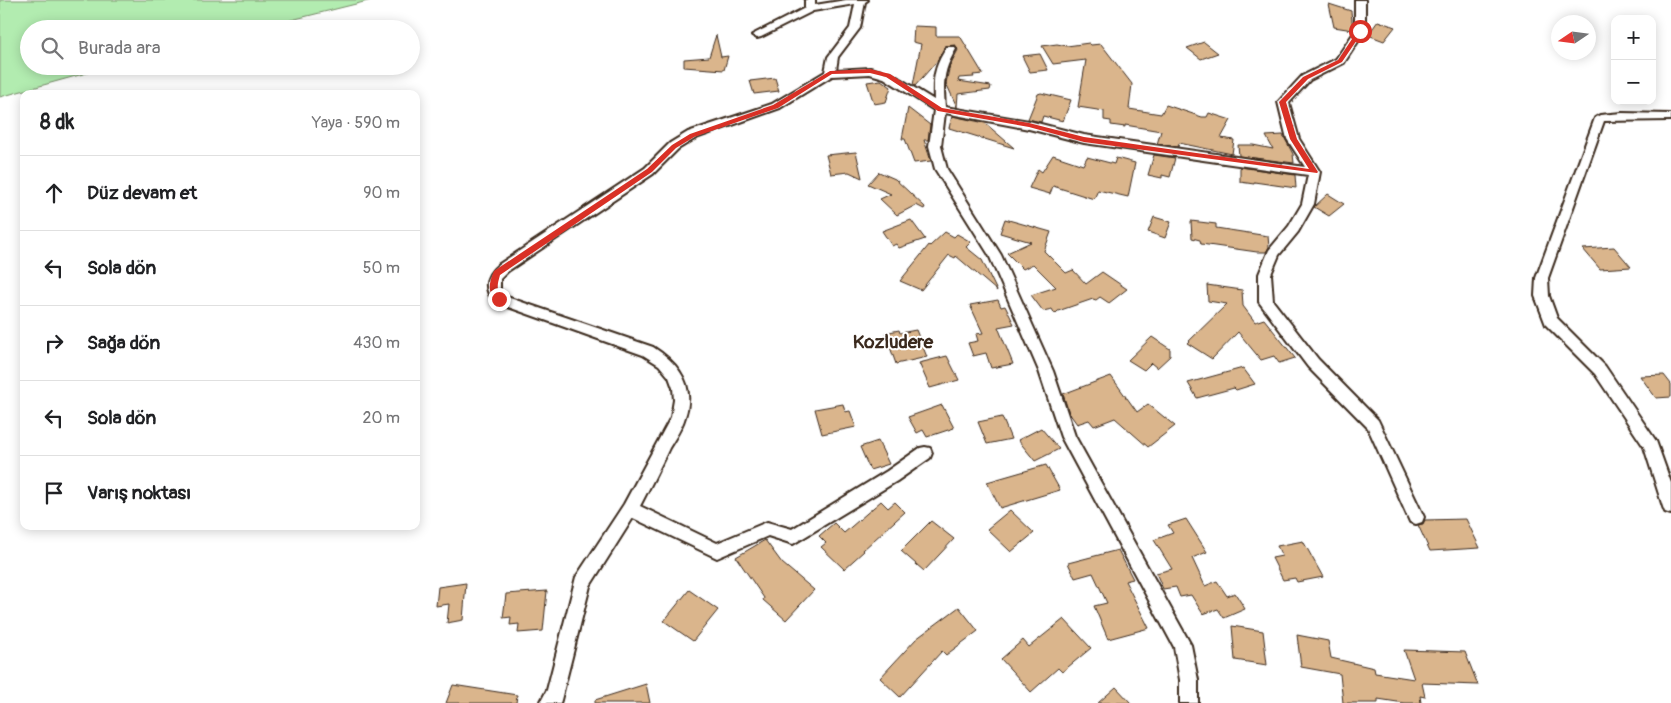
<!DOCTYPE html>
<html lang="tr">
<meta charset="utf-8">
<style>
body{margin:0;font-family:Pangolin,sans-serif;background:#f6f6f6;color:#202124}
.controls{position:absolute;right:15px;top:15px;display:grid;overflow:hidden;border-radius:10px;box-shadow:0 2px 12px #0003}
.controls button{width:45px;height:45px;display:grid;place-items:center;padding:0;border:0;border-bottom:1px solid #e0e0e0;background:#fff;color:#202124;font:25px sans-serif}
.compass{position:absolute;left:1551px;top:15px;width:45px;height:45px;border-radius:50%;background:#fff;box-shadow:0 2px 12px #0003;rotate:257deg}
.stop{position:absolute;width:15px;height:15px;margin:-11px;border:4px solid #d93025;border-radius:50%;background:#fff}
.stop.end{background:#d93025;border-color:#fff;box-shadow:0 1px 5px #0008}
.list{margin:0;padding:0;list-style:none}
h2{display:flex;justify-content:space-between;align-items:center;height:65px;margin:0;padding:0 20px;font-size:21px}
h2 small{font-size:16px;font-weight:400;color:#757577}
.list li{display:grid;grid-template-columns:32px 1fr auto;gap:15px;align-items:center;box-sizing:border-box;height:75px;padding:0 20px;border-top:1px solid #e0e0e0}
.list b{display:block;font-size:19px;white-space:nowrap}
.list em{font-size:16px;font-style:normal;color:#757577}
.icon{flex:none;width:28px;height:28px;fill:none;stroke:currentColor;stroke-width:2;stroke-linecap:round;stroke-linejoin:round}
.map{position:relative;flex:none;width:1671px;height:703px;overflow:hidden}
.search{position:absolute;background:#fff;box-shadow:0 2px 12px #0003;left:20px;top:20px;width:400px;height:55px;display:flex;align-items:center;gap:12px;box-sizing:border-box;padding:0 18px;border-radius:28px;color:#757577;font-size:19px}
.panel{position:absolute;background:#fff;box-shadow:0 2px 12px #0003;left:20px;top:90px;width:400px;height:440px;border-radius:10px}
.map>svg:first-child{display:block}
</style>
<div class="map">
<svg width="1671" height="703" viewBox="0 0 1671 703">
<rect width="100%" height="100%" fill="#fff"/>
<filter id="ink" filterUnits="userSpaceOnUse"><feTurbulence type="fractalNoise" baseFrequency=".02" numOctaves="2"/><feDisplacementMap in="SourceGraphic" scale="10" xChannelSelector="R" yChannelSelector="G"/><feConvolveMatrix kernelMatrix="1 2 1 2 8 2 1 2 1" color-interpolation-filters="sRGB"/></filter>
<g filter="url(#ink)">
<path fill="#b2ecb0" stroke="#768b67" d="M0,0H372L255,29H29V66H112L0,97Z"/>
<g fill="#dab58c" stroke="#3b2a1e">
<path d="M1329,4L1351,11L1353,30L1334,27Z"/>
<path d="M1378,21L1395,27L1384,41L1368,35Z"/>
<path d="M914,26L936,27V36H960L983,74L973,75L974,77L959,78L958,81L991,86L990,90L958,94L957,107L946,83L950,65L958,50L955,45L945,46L937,61L915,86L913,85L921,44L913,42Z"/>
<path d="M716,35L721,57L728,56L724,70L684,67V59L709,57Z"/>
<path d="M1204,42L1218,53L1201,59L1187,48Z"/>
<path d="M1089,43L1091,45L1101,44L1132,84L1129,109L1161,114L1166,105L1202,117H1207L1209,113L1231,120L1221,138L1234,140L1232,154L1179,143L1178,147L1157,144L1161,131L1125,125V127L1111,125V121L1104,120V111L1078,107L1086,60L1053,64L1042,46L1057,44L1067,46Z"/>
<path d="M1040,54L1048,70L1030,72L1022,56Z"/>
<path d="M775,78L779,91L754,94L750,81Z"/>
<path d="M881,80L891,87L886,102L874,104L867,82Z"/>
<path d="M1041,93L1071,100L1063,121L1043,116L1041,122L1028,119L1038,94Z"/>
<path d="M908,108L930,125L928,140H924L931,161L914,163L905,139H902Z"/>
<path d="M952,116L985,123L1014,148L949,128Z"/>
<path d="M1283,135L1293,154L1294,163L1239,156L1238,145H1253L1273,149L1266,136Z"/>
<path d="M856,152L862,178L849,172L831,174L826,155Z"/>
<path d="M1053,155L1083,165L1087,157L1114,164L1116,158L1135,163L1128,197L1098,190L1094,199L1053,186L1050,194L1029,188L1038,169L1042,172Z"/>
<path d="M1154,155L1175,158L1170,177L1162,175V178L1148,175Z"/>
<path d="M1240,167L1295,175L1296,188L1254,182V184L1240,182Z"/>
<path d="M879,172L895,179L925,207L924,209L916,205L897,215L880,199L891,194L868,184Z"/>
<path d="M1328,194L1344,204L1329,216L1314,207Z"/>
<path d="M1154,217L1171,222L1165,238L1148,232Z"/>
<path d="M1005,219L1051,232L1044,251L1066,273L1073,270L1086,284L1102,272L1127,289L1109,303L1100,297L1096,300L1093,299L1058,311L1055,314L1052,309L1043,311L1031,295L1056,287L1033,264L1023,269L1007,253L1031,242L1000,233Z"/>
<path d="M911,220L925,239L899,248L896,244L892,246L882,231Z"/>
<path d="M1191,221L1216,224V228L1268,236L1269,247L1266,252H1257L1201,244L1200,240L1192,238Z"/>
<path d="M945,232L954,237L957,234L971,242L966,247L982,260L997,291L956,256L955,258L949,255L921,290L900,281L929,245L930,246Z"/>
<path d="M1614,247L1631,267L1600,269L1583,249Z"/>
<path d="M1207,285L1242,290L1243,306L1255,322L1264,319L1295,358L1279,363L1274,356L1261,360L1238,332L1212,359L1187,343L1227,304L1208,301Z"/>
<path d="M998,300L1001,307L1005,306L1014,324L998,327L1013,364L991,368L986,353L973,356L968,343L978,341L976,334L983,333L970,305Z"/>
<path d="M899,330L900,333L916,330L927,357L896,364L885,333Z"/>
<path d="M1152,337L1170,349V356L1157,368L1151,363L1144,370L1128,360Z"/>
<path d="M947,356L959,380L930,388L919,363Z"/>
<path d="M1243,368L1255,384L1236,390L1234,388L1197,398L1188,383Z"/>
<path d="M1664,375L1671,384V397L1656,398L1640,376Z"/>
<path d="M1111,376L1126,397L1125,398H1127L1137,412L1148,404L1175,426L1148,447L1115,418L1094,426L1089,420L1077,424L1069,413L1063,394Z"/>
<path d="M843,404L845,412L850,411L856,427L822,434L815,409Z"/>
<path d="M942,405L954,428L927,437L923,430L917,433L908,417Z"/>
<path d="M1002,417L1011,439L987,444L978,422Z"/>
<path d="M1041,428L1059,449L1035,461L1018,440Z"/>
<path d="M878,441L889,464L870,470L860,447Z"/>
<path d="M1046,465L1060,490L1000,508L987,482Z"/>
<path d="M881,501L888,508L895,502L905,512L863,550L864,551L844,569L821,547L826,543L819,536L834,523L844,533Z"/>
<path d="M1010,510L1034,533L1011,552L987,529Z"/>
<path d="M1186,519L1207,552L1192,558L1205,586L1217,581L1227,596L1235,593L1245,609L1224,618L1218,609L1203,614L1191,595L1180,597L1176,587L1163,589L1156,573L1172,569L1154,540L1173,533L1168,525Z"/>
<path d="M1466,519L1480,548L1430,551L1418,525L1423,524L1425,520Z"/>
<path d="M931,521L954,539L924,571L901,551Z"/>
<path d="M765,540L782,563L814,590L786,620L763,600L764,598L736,557Z"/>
<path d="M1303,541L1323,577L1297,582L1295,578L1283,580L1272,558L1282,556L1277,546Z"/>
<path d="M1118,550L1133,579L1125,581L1149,628L1108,639L1094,606L1107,603L1093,573L1075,578L1068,563Z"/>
<path d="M466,583L463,620L447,623L449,604L436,606L438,587Z"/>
<path d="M689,590L718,610L693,641L664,621Z"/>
<path d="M547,591L543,631L518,633L519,624L510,625L511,617L503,618L506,594Z"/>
<path d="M959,607L978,631L946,655L942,651L900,697L880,678L916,639Z"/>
<path d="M1064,619L1091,648L1062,672L1058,668L1031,692L1001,659L1023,640L1029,647Z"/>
<path d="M1232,626L1263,631L1267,665L1235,660Z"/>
<path d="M1297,635L1328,641L1331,658L1374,668L1375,673L1414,679L1404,650L1465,652L1478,685L1422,683L1425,697L1420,696L1421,703H1404L1378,699V703H1343L1340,674L1301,667Z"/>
<path d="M646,684L650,703H595V700Z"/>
<path d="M453,685L517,695L516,703H446Z"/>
<path d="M1116,687L1131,703H1098Z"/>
</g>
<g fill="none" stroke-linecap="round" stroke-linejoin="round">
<g stroke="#3b2a1e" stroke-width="4">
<g id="street">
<path d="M805,0H815V5L846,0H868L865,2L860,28L838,57L836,70L870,68L892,74L934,100C933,77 934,67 947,47H955L956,49C943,71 943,82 945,107L1029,121L1084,135L1305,167L1287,139L1278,102L1302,76L1336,59L1355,31V0H1365V31L1344,63L1310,80L1289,103L1299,139L1320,172L1314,204L1298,232L1279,255L1271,274L1273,301L1318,359L1378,420L1424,517L1422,522L1416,524L1410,522L1368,428L1308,367L1259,302V274L1269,250L1289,226L1302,204L1308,175L1084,143L1029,129L945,113L941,146L947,169L1001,255L1053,371L1075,436L1191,645L1198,680V703H1180V680L1174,647L1061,437L1039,371L989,255L935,169L929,146L934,110L884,78L870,74L832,76L780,108L696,138L678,149L653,174L508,271L500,279V291L504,296L653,347C678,363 696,385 685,417C682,428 675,438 669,448C660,467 650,487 640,506L717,543L767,522L792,529L887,471L920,448L925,447L930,448L932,453L930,458L897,481L793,544L768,536L717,558L633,518L590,586L561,700L560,703H540L547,690L576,577L624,504L671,417L674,400L673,388L669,377L659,365L643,355L494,302C483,289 485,276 498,265L645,168L670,143L688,132L772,104L825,72L828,57L850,28L855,4L813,11L761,37L757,38L752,35L805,8Z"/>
<path d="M1622,113L1671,114V120L1604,121L1548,278L1549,296L1557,318L1605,366L1656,441L1671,483V514L1665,512L1663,507L1644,447L1595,374L1546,325L1535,296L1536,278L1595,118L1600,115Z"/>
</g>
</g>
<use href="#street" fill="#fff" fill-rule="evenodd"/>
</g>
</g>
<path fill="#d93025" d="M1358,30L1363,31L1342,62L1308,79L1286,102L1297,139L1318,172L1317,173L1084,142L1029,127L938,111L886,77L870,73L832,74L778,108L694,137L676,148L652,172L500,275C497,286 496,289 503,299L502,301H496C487,291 489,283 494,271L647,169L672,145L690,134L773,105L830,71L870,69L890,74L942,108L1029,123L1084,137L1309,169L1290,139L1279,102L1303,77L1338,60Z"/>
<g text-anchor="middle" stroke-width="4" stroke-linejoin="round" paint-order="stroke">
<g font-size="19" font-weight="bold" fill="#3b2a1e" stroke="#fff">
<text x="893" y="348">Kozludere</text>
</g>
</g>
</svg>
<div class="controls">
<button>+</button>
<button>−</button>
</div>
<svg class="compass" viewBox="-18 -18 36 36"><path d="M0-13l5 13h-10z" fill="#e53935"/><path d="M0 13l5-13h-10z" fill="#757577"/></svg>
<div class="stop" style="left:1360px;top:31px"></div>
<div class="stop end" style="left:499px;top:299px"></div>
<div class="search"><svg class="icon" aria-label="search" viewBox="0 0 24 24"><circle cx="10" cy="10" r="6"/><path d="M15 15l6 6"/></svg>Burada ara</div>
<section class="panel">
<h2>8 dk<small>Yaya · 590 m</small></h2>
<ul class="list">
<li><svg class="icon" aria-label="ahead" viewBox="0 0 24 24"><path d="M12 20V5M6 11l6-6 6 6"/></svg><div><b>Düz devam et</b></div><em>90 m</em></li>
<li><svg class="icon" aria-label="left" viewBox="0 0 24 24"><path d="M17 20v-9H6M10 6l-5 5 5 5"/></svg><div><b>Sola dön</b></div><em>50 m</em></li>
<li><svg class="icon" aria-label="right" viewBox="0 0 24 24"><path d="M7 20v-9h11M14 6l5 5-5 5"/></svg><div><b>Sağa dön</b></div><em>430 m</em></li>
<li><svg class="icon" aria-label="left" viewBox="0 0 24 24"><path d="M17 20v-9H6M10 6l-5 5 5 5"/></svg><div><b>Sola dön</b></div><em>20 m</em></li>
<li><svg class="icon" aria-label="arrive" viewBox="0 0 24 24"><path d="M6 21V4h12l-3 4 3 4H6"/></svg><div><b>Varış noktası</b></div></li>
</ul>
</section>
</div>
